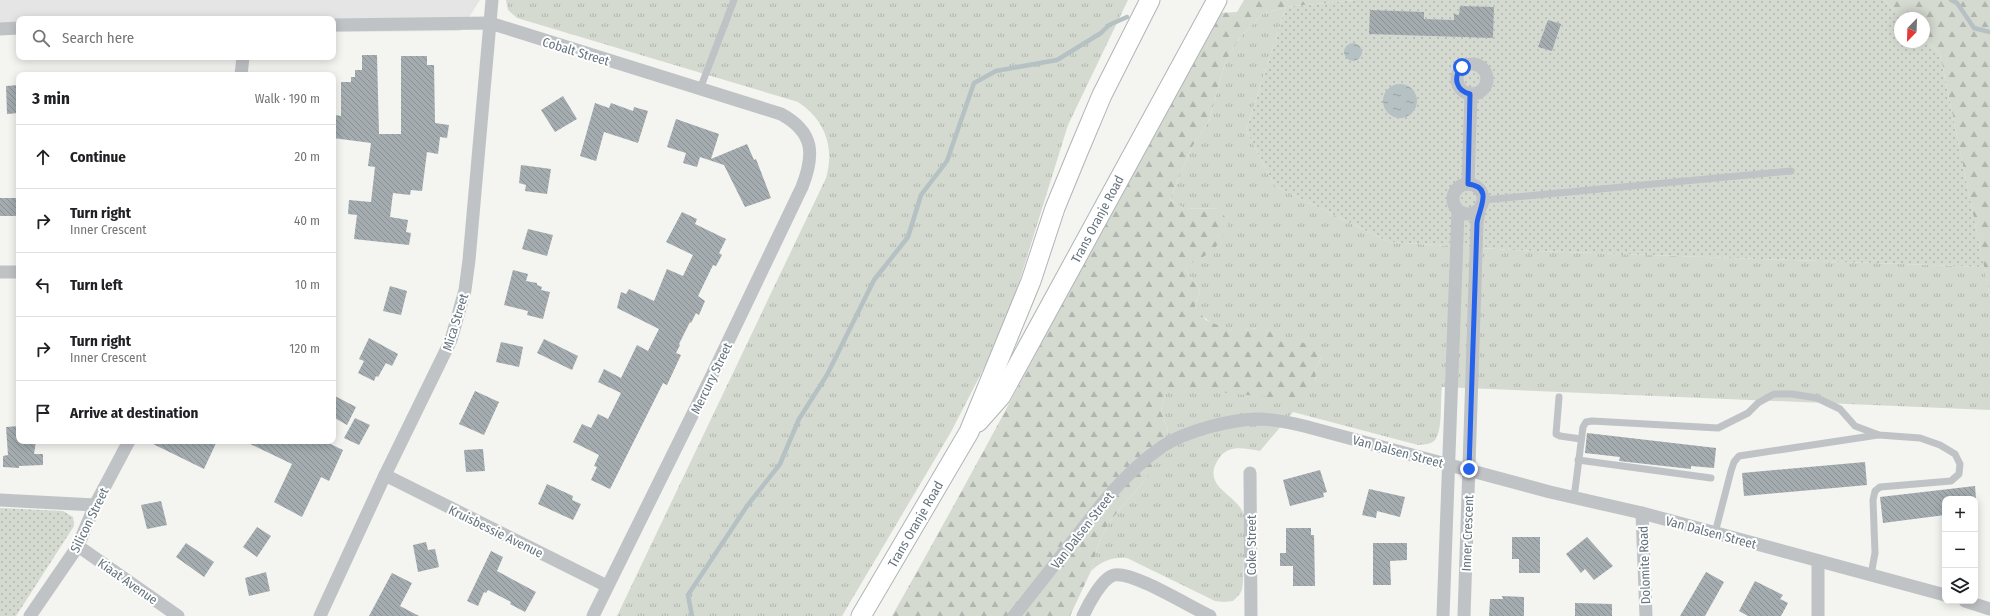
<!DOCTYPE html>
<meta charset="utf-8">
<style>
body{margin:0;font-family:"Fira Sans Condensed",sans-serif;background:#f6f6f6;color:#202124}
.controls{position:absolute;right:12px;bottom:12px;display:grid;overflow:hidden;border-radius:8px;box-shadow:0 2px 10px #0003}
.controls button{width:36px;height:36px;display:grid;place-items:center;padding:0;border:0;border-bottom:1px solid #e0e0e0;background:#fff;color:#202124;font:20px sans-serif}
.compass{position:absolute;left:1894px;top:12px;width:36px;height:36px;border-radius:50%;background:#fff;box-shadow:0 2px 10px #0003;rotate:203deg}
.stop{position:absolute;width:12px;height:12px;margin:-9px;border:3px solid #2563eb;border-radius:50%;background:#fff}
.stop.end{background:#2563eb;border-color:#fff;box-shadow:0 1px 4px #0008}
.list{margin:0;padding:0;list-style:none}
h2{display:flex;justify-content:space-between;align-items:center;height:52px;margin:0;padding:0 16px;font-size:17px}
h2 small{font-size:13px;font-weight:400;color:#757577}
.list li{display:grid;grid-template-columns:26px 1fr auto;gap:12px;align-items:center;box-sizing:border-box;height:64px;padding:0 16px;border-top:1px solid #e0e0e0}
.list b{display:block;font-size:15px;white-space:nowrap}
.list p{margin:0;font-size:13px;white-space:nowrap;color:#757577}
.list em{font-size:13px;font-style:normal;color:#757577}
.icon{flex:none;width:22px;height:22px;fill:none;stroke:currentColor;stroke-width:2;stroke-linecap:round;stroke-linejoin:round}
.map{position:relative;flex:none;width:1990px;height:616px;overflow:hidden}
.search{position:absolute;background:#fff;box-shadow:0 2px 10px #0003;left:16px;top:16px;width:320px;height:44px;display:flex;align-items:center;gap:10px;box-sizing:border-box;padding:0 14px;border-radius:8px;color:#757577;font-size:15px}
.panel{position:absolute;background:#fff;box-shadow:0 2px 10px #0003;left:16px;top:72px;width:320px;height:372px;border-radius:8px}
.map>svg:first-child{display:block}
</style>
<div class="map">
<svg width="1990" height="616" viewBox="0 0 1990 616">
<defs>
<pattern id="grass-tufts" width="24" height="20" patternUnits="userSpaceOnUse"><rect width="24" height="20" fill="#d5dad1"/><path d="M3 7l-1-3M5 7V3M7 7l1-3M15 17l-1-3M17 17v-4M19 17l1-3" fill="none" stroke="#b0b5af"/></pattern>
<pattern id="forest-firs" width="22" height="20" patternUnits="userSpaceOnUse"><rect width="22" height="20" fill="#d5dad1"/><path d="M5 1l3.5 6h-7zM16 11l3.5 6h-7z" fill="#b0b5af"/></pattern>
<pattern id="park-dots" width="8" height="8" patternUnits="userSpaceOnUse"><rect width="8" height="8" fill="#d5dad1"/><path d="M2 2h.1M6 6h.1" fill="none" stroke="#b0b5af" stroke-width="1.8" stroke-linecap="round"/></pattern>
<pattern id="water-ripples" width="26" height="14" patternUnits="userSpaceOnUse"><rect width="26" height="14" fill="#b6c1c4"/><path d="M2 4q2-2 4 0t4 0M15 11q2-2 4 0t4 0" fill="none" stroke="#98a1a4"/></pattern>
<pattern id="building-back-hatch" width="6" height="6" patternUnits="userSpaceOnUse"><rect width="6" height="6" fill="#a4acb0"/><path d="M-1 5l2 2M0 0l6 6M5-1l2 2" fill="none" stroke="#899194"/></pattern>
</defs>
<rect width="100%" height="100%" fill="#f4f4f0"/>
<path fill="#e4e5e4" d="M0,0H480L460,31L333,32V19H19V34H0Z"/>
<g fill="url(#grass-tufts)">
<path d="M506,0H1128L1068,125L1013,302L989,358L951,432L842,616H617L826,178C835,147 825,120 798,102L517,18L508,10Z"/>
<path d="M1286,7L1246,130L1275,186L1389,242L1512,250L1984,267L1990,297V410L1442,387C1440,400 1443,430 1435,440C1431,445 1424,444 1418,445L1293,412L1260,451C1246,449 1230,444 1220,457C1198,487 1238,494 1244,515C1245,520 1244,585 1242,589C1241,594 1236,598 1233,601L1224,602L1215,601L1127,558C1112,557 1102,561 1091,571L1100,539L1110,521L1145,480L1168,431L1161,410L1166,391H1207L1315,383L1316,368L1321,358C1301,347 1282,334 1260,329C1251,327 1242,332 1233,331C1218,329 1203,319 1195,307L1200,290L1185,270L1190,263L1208,254L1220,208L1184,209L1170,199L1192,147L1209,121L1225,63L1238,40L1262,14Z"/>
</g>
<g fill="url(#forest-firs)">
<path d="M1244,0H1355L1286,7L1262,14L1238,40L1225,63L1209,121L1192,147L1170,199L1184,209L1220,208L1228,223C1224,236 1219,246 1208,254C1199,260 1191,261 1185,270L1200,290L1195,307L1206,320L1232,331L1259,328L1313,346L1321,358L1316,368L1315,383L1306,401L1207,391H1166L1161,410L1168,431L1155,463L1145,480L1110,521L1100,539L1091,571L1070,616H892C1005,417 1109,214 1219,13L1237,12Z"/>
<path d="M1884,0H1990V297L1940,54L1924,38V18H1903Z"/>
</g>
<g fill="url(#park-dots)">
<path d="M1355,0H1884L1903,18H1900V42H1924V38L1940,54L1984,267L1512,250L1389,242L1275,186L1246,130L1286,7Z"/>
<path d="M0,508L63,511L73,517L74,526L16,616H0Z"/>
</g>
<g fill="url(#water-ripples)">
<circle cx="1353" cy="52" r="9"/>
<circle cx="1400" cy="101" r="17"/>
</g>
<g fill="none" stroke-linecap="round" stroke-linejoin="round">
<g stroke="#b6c1c4" stroke-width="4.5">
<path d="M1951,0L1957,3L1974,28L1990,32"/>
<path d="M692,616L688,595L747,506L780,464L799,419L827,375L874,280L908,237L921,195L947,161L974,83L996,71L1057,60L1101,33L1109,25L1127,17"/>
</g>
</g>
<g fill="url(#building-back-hatch)">
<path d="M1460,6L1494,7L1493,38L1369,34L1370,10L1424,12V19L1454,20V14L1459,15Z"/>
<path d="M1548,20L1561,24L1552,51L1538,47Z"/>
<path d="M362,55H377L379,134H401V56H427V65H434L435,123L449,125L447,138L440,137L438,154L427,152L422,191L411,190L410,195L393,193L390,217L408,220L406,232L411,233L409,245L354,239L357,215L348,214L349,200L371,202L375,167L368,166L371,143L333,138L335,115L341,116V82H351V77H355V70H362Z"/>
<path d="M19,85V113L7,114L6,86Z"/>
<path d="M563,96L577,119L555,132L541,110Z"/>
<path d="M595,103L609,108L611,103L633,111L634,107L648,111L638,143L604,132L596,161L580,156Z"/>
<path d="M676,119L719,134L711,159L747,144L754,160L756,159L771,198L745,207L724,165L700,157L697,167L683,163L686,153L667,147Z"/>
<path d="M521,165L551,169L547,194L525,191L526,185L519,183Z"/>
<rect x="0" y="198" width="19" height="18"/>
<path d="M682,212L697,219L695,224L726,239L719,253L722,255L716,266L713,265L698,296L705,301L699,315L696,313L691,323L690,322L679,344L680,345L676,353L681,355L667,385L663,383L610,489L591,480L597,467L594,466L599,455L573,442L582,424L591,428L598,414L608,419L621,393L598,382L604,369L621,378L637,345L648,351L659,329L617,308L621,292L626,294L629,289L654,301L667,269L683,276L693,255L666,242Z"/>
<path d="M528,229L553,235L547,256L522,249Z"/>
<path d="M513,270L528,274L526,281L537,283V285L542,287L541,290L550,292L543,319L527,315L528,311L504,305Z"/>
<path d="M390,286L407,291L401,315L383,311Z"/>
<path d="M369,338L398,354L392,366L386,363L378,377L376,376L374,381L358,373L364,361L359,359Z"/>
<path d="M544,339L578,356L572,370L537,353Z"/>
<path d="M501,342L523,347L519,367L496,362Z"/>
<path d="M475,391L499,402L484,435L459,424Z"/>
<path d="M333,395L356,407L347,425L333,417Z"/>
<path d="M355,418L370,425L359,445L344,438Z"/>
<path d="M19,426V441H36L34,454H43V465L19,466V468L3,467V456L8,455L6,427Z"/>
<path d="M1587,433L1716,448L1714,468L1691,466V469L1619,461L1620,457L1585,453Z"/>
<path d="M147,441H217L204,469Z"/>
<path d="M244,441H324L343,450L329,481L321,477L302,517L274,502L292,464Z"/>
<path d="M483,449L485,471L466,472L464,450Z"/>
<path d="M1865,462L1867,485L1744,496L1742,473Z"/>
<path d="M1320,470L1327,492L1323,493L1324,497L1290,506L1283,480Z"/>
<path d="M547,484L573,496L572,500L581,504L573,520L538,504Z"/>
<path d="M1975,486L1976,499H1945V515L1883,523L1880,497Z"/>
<path d="M1369,489L1405,497L1400,517L1377,511L1376,518L1362,515Z"/>
<path d="M161,501L167,525L147,529L141,505Z"/>
<path d="M257,527L271,536L257,557L243,547Z"/>
<path d="M1286,528H1311V535H1314L1315,586H1293V566H1280V553H1286Z"/>
<path d="M1512,537H1540V573H1519V559H1512Z"/>
<path d="M1587,537L1613,566L1594,580L1585,569L1581,573L1566,554Z"/>
<path d="M426,542L428,550L435,549L439,567L418,572L413,545Z"/>
<path d="M186,543L214,562L204,577L176,557Z"/>
<path d="M1373,543H1407V560L1390,561L1391,585H1373Z"/>
<path d="M491,551L503,557L497,571L536,592L525,612L510,604L511,602L488,590L486,593L484,592L478,606L467,601Z"/>
<path d="M266,572L270,591L249,596L245,578Z"/>
<path d="M1706,572L1724,582L1705,616H1680Z"/>
<path d="M392,573L412,583L400,606L419,616H369Z"/>
<path d="M1755,581L1783,595L1780,599L1788,603L1781,616H1748L1739,611Z"/>
<path d="M1502,596L1524,597V616H1489L1490,599H1503Z"/>
<path d="M1575,603L1612,604V616H1575Z"/>
</g>
<g fill="none" stroke-linecap="round" stroke-linejoin="round">
<g stroke="#b0b5b8" stroke-width="21">
<g id="secondary">
<path d="M978,422L1001,396L1217,0"/>
<path d="M861,616L969,432L1031,281L1055,208L1078,152L1102,95L1150,0"/>
</g>
</g>
<g stroke="#bfc3c6" stroke-width="7">
<path d="M700,89L734,0"/>
<path d="M1484,200L1791,171"/>
<path d="M1559,397L1556,434L1560,436L1581,439"/>
<path d="M1578,460L1711,478"/>
<path d="M1574,498L1583,427L1586,422L1592,421L1718,428L1748,413L1758,403L1774,394H1792L1817,398L1840,409L1855,426L1879,435L1920,438L1940,445L1955,454L1960,464L1959,474L1951,481L1880,487L1875,491L1873,500L1875,553L1871,575"/>
<path d="M1715,533L1731,471L1734,462L1739,456L1878,435"/>
</g>
<g stroke="#bfc3c6" stroke-width="13">
<path d="M333,25L490,23L781,114C814,132 815,154 802,187L712,375L593,616"/>
<path d="M0,29L19,28"/>
<circle cx="1472" cy="79" r="15"/>
<path d="M241,75L243,57"/>
<circle cx="1468" cy="199" r="15"/>
<path d="M1468,184L1471,94"/>
<path d="M0,272H19"/>
<path d="M1250,473L1251,616"/>
<path d="M385,475L607,586"/>
<path d="M0,500L95,505"/>
<path d="M1642,513L1646,616"/>
<path d="M78,546L178,616"/>
<path d="M1965,601L1990,609"/>
<path d="M30,616L78,546L95,505L129,441"/>
<path d="M320,616L385,475L451,340L465,290L469,260L492,0"/>
<path d="M1014,616L1105,500C1122,480 1141,461 1163,446C1186,431 1229,420 1256,419C1272,419 1288,422 1304,426L1550,492L1642,513L1945,595"/>
<path d="M1083,616C1088,605 1102,578 1114,575C1133,571 1190,607 1210,616"/>
<path d="M1443,616L1458,211"/>
<path d="M1464,616L1477,223L1479,211"/>
<path d="M1818,616V561"/>
</g>
<use href="#secondary" stroke="#fff" stroke-width="19"/>
</g>
<g fill="none" stroke-linecap="round" stroke-linejoin="round">
<path stroke="#2563eb" stroke-width="5" d="M1462,67C1452,78 1457,91 1470,94L1468,184C1494,187 1479,208 1477,223L1469,469"/>
</g>
<g text-anchor="middle" stroke-width="4" stroke-linejoin="round" paint-order="stroke">
<g font-size="13" fill="#65747f" stroke="#fff">
<text transform="translate(576 51) rotate(17)" y="5">Cobalt Street</text>
<text transform="translate(1097 219) rotate(-62)" y="5">Trans Oranje Road</text>
<text transform="translate(455 322) rotate(-73)" y="5">Mica Street</text>
<text transform="translate(711 378) rotate(-64)" y="5">Mercury Street</text>
<text transform="translate(1398 451) rotate(15)" y="5">Van Dalsen Street</text>
<text transform="translate(89 520) rotate(-64)" y="5">Silicon Street</text>
<text transform="translate(915 524) rotate(-60)" y="5">Trans Oranje Road</text>
<text transform="translate(1082 530) rotate(-52)" y="5">Van Dalsen Street</text>
<text transform="translate(496 531) rotate(26)" y="5">Kruisbessie Avenue</text>
<text transform="translate(1711 532) rotate(15)" y="5">Van Dalsen Street</text>
<text transform="translate(1467 533) rotate(-88)" y="5">Inner Crescent</text>
<text transform="translate(1251 545) rotate(-90)" y="5">Coke Street</text>
<text transform="translate(1644 565) rotate(-92)" y="5">Dolomite Road</text>
<text transform="translate(128 581) rotate(35)" y="5">Kiaat Avenue</text>
</g>
</g>
</svg>
<div class="controls">
<button>+</button>
<button>−</button>
<button><svg class="icon" aria-label="layers" viewBox="0 0 24 24"><path d="M12 4l9 5-9 5-9-5zM3 14l9 5 9-5"/></svg></button>
</div>
<svg class="compass" viewBox="-18 -18 36 36"><path d="M0-13l5 13h-10z" fill="#e53935"/><path d="M0 13l5-13h-10z" fill="#757577"/></svg>
<div class="stop" style="left:1462px;top:67px"></div>
<div class="stop end" style="left:1469px;top:469px"></div>
<div class="search"><svg class="icon" aria-label="search" viewBox="0 0 24 24"><circle cx="10" cy="10" r="6"/><path d="M15 15l6 6"/></svg>Search here</div>
<section class="panel">
<h2>3 min<small>Walk · 190 m</small></h2>
<ul class="list">
<li><svg class="icon" aria-label="ahead" viewBox="0 0 24 24"><path d="M12 20V5M6 11l6-6 6 6"/></svg><div><b>Continue</b></div><em>20 m</em></li>
<li><svg class="icon" aria-label="right" viewBox="0 0 24 24"><path d="M7 20v-9h11M14 6l5 5-5 5"/></svg><div><b>Turn right</b><p>Inner Crescent</p></div><em>40 m</em></li>
<li><svg class="icon" aria-label="left" viewBox="0 0 24 24"><path d="M17 20v-9H6M10 6l-5 5 5 5"/></svg><div><b>Turn left</b></div><em>10 m</em></li>
<li><svg class="icon" aria-label="right" viewBox="0 0 24 24"><path d="M7 20v-9h11M14 6l5 5-5 5"/></svg><div><b>Turn right</b><p>Inner Crescent</p></div><em>120 m</em></li>
<li><svg class="icon" aria-label="arrive" viewBox="0 0 24 24"><path d="M6 21V4h12l-3 4 3 4H6"/></svg><div><b>Arrive at destination</b></div></li>
</ul>
</section>
</div>
